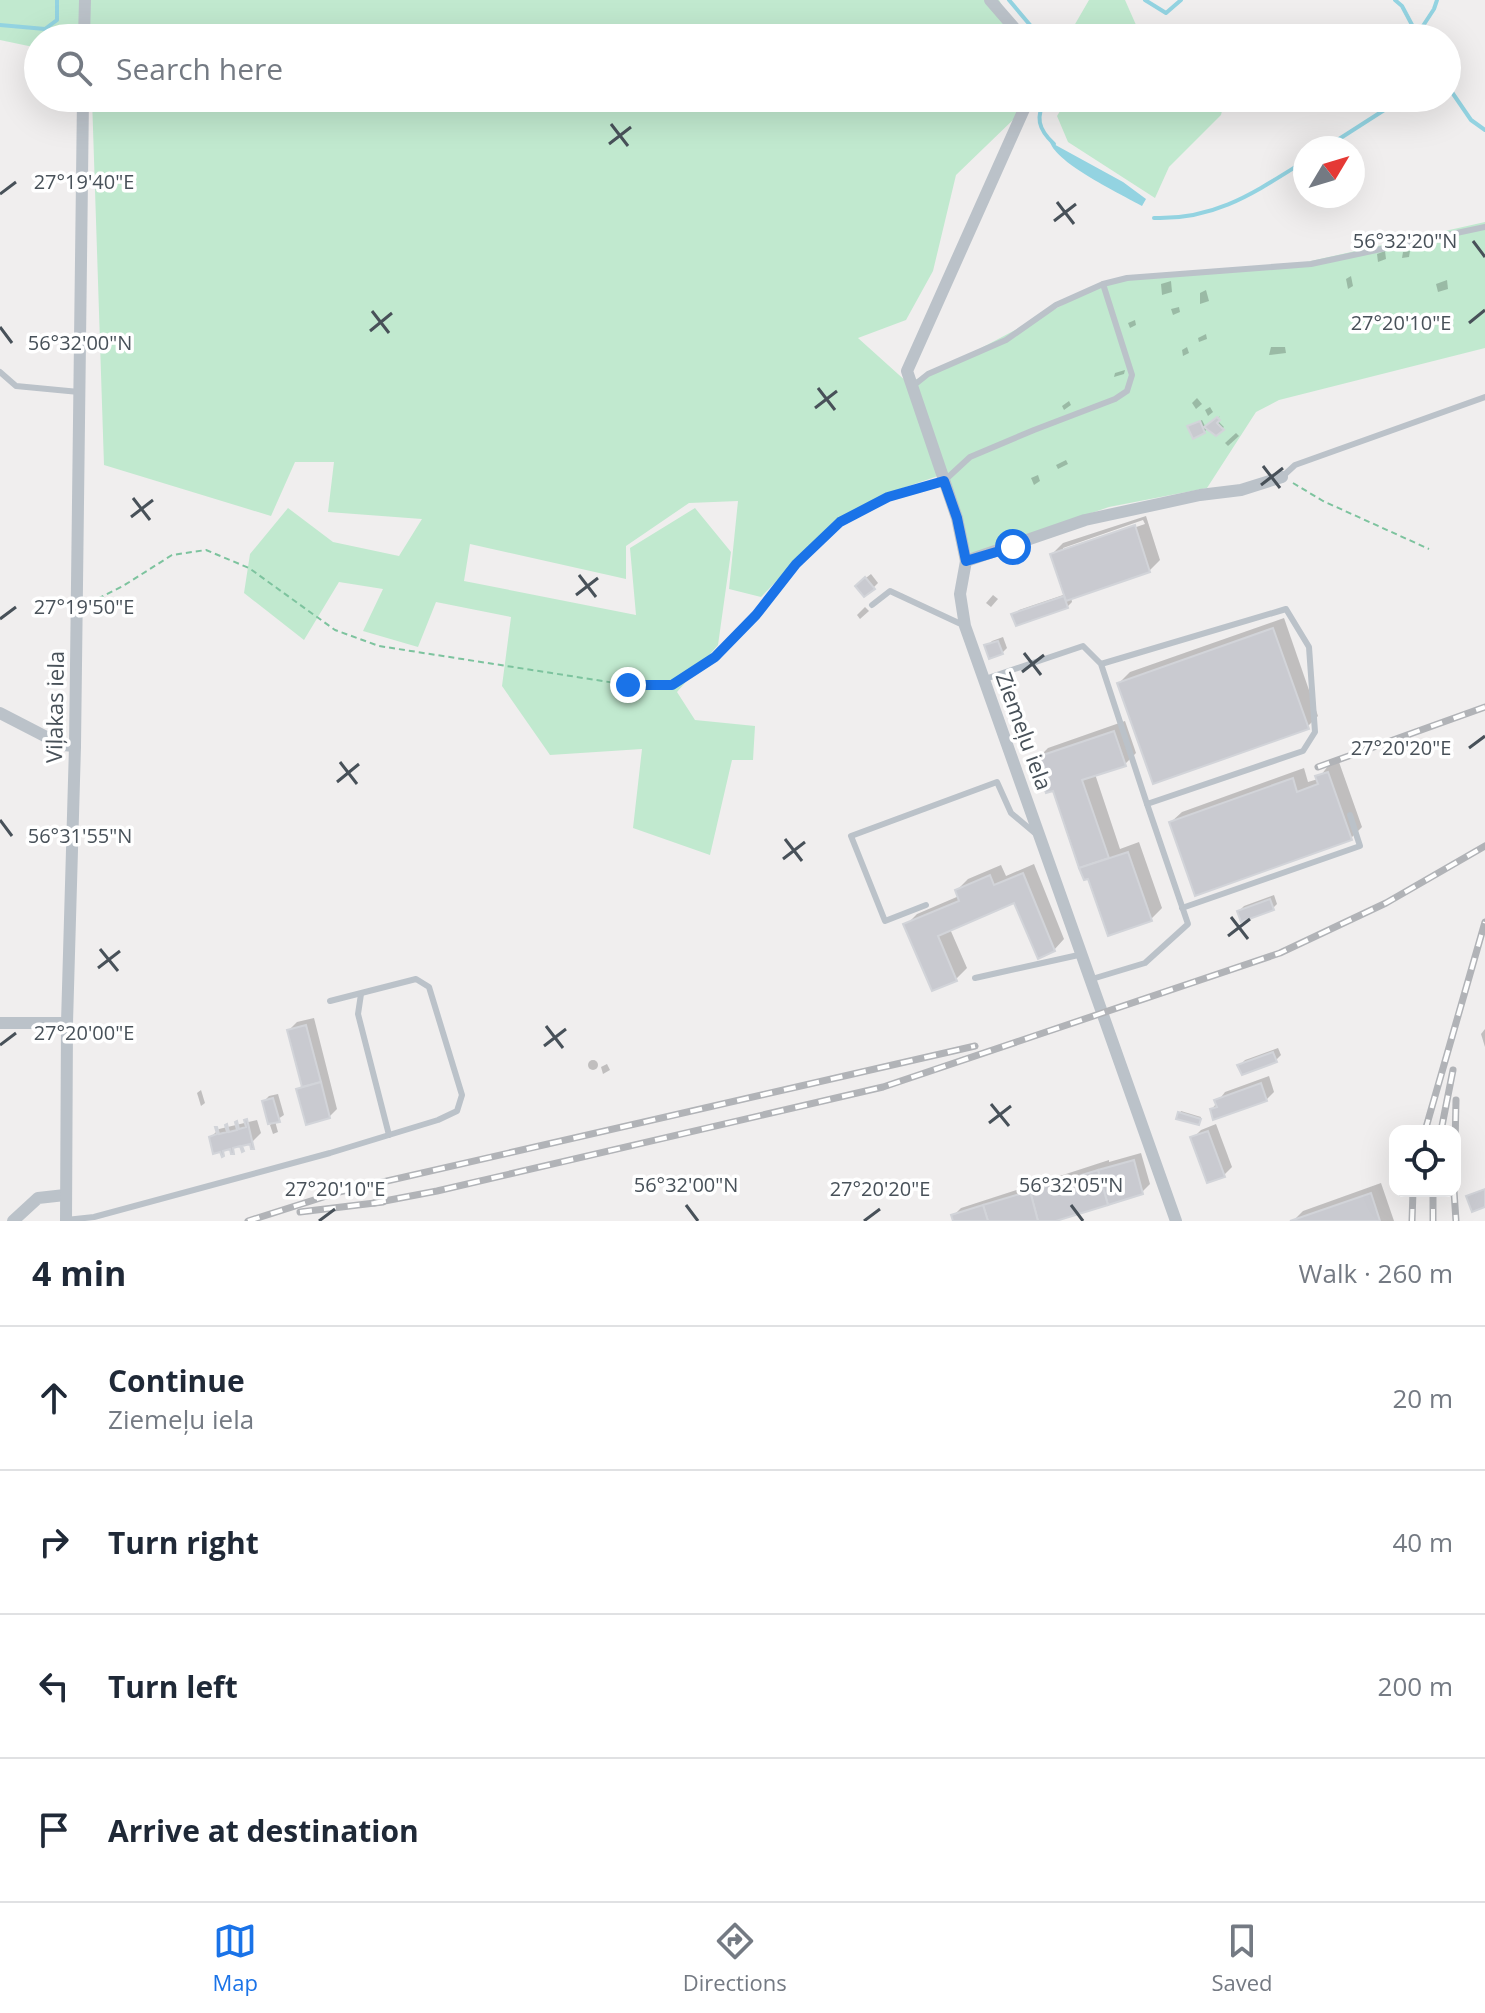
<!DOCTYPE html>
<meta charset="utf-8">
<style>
body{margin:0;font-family:"Open Sans",sans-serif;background:#f6f6f7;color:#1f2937}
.controls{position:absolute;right:24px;bottom:24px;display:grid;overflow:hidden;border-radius:16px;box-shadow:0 8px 32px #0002}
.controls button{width:72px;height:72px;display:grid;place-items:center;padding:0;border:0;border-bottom:2px solid #e0e1e3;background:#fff;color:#1f2937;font:40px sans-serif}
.compass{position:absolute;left:1293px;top:136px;width:72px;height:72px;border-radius:50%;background:#fff;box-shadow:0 8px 32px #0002;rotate:52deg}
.stop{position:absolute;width:24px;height:24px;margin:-18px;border:6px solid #1a73e8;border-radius:50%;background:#fff}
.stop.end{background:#1a73e8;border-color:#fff;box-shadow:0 2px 8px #0008}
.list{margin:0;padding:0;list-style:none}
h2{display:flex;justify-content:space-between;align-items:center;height:104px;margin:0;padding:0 32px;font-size:34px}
h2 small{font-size:26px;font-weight:400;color:#747a83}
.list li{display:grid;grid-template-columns:52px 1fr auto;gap:24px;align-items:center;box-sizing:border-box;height:144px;padding:0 32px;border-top:2px solid #e0e1e3}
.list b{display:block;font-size:30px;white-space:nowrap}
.list p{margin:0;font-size:26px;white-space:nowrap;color:#747a83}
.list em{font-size:26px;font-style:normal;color:#747a83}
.icon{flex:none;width:44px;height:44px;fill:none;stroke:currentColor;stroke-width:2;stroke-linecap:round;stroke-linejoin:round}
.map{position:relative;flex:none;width:1485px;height:1221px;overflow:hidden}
.search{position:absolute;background:#fff;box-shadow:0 8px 32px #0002;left:24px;right:24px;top:24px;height:88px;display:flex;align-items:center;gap:20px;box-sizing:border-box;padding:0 28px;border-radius:44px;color:#747a83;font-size:30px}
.sheet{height:680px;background:#fff}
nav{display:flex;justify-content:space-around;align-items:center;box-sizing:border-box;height:112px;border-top:2px solid #e0e1e3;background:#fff;font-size:22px;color:#747a83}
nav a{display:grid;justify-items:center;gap:4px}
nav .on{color:#1a73e8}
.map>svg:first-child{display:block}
</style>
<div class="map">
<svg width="1485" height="1221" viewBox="0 0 1485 1221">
<rect width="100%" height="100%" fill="#f0eeee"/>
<g fill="#c1e9cf">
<path d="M0,0H999L1020,38H38V48L0,40Z"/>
<path d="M1089,0H1125L1140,34L1171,30L1183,38H1067Z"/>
<path d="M92,98H1021L1016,117L956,175L933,271L906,320L858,338L908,383L951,364L1108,281L1302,263L1485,222V348L1279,400L1256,412L1207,488L1109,507L971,554L929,419L938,476L882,495L834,521L761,597L729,589L738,501L689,503L626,546V579L470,544L464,581L636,615L630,548L695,508L731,552L718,645L677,692L695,720L755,726L753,760H732L710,855L633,828L642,749L550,755L502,686L511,617L436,602L418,647L363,631L383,589L339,582L304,640L244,593L250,554L288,508L333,542L399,556L422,519L328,512L334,462H295L271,516L104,465Z"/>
<path d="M1068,98H1225L1221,115L1169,167L1155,198L1068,142L1057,116Z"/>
</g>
<path fill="#93d3e1" d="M1050,142L1123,182L1146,199L1142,206C1121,194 1057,164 1050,142Z"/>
<g fill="#0003" fill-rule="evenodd">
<path d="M1385,251L1386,259L1378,262L1377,254Z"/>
<path d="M1410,251L1409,257L1402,258L1403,252Z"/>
<path d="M1351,276L1353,286L1348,289L1346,279Z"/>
<path d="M1447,280L1448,289L1438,292L1436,284Z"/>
<path d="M1171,281L1172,292L1162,295L1161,284Z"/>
<path d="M1206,290L1209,301L1200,304V293Z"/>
<path d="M1179,307L1180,312L1173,315L1171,309Z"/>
<path d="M1135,320L1136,325L1130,328L1128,323Z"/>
<path d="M1206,334L1207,339L1199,342L1198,338Z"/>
<path d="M1187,347L1189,353L1183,356L1182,350Z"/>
<path d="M1271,347H1285L1286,353L1269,355Z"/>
<path d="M1125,370L1124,374L1114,377L1115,373Z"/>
<path d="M1197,398L1202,404L1196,409L1192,403Z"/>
<path d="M1069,401L1071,405L1064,410L1062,406Z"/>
<path d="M1210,407L1213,412L1208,416L1205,410Z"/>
<path d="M1220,416L1217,420L1224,427L1216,433L1210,426L1204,432L1192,425L1202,420L1206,428Z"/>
<path d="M1236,433L1239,436L1228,446L1225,443Z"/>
<path d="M1066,460L1068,464L1058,469L1056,465Z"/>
<path d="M1038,475L1040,481L1034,485L1031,478Z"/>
<path d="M1146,516L1160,560L1149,571L1071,597L1072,602L1067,607L1014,615L1019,610L1066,594L1052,554L1063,543ZM1143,520L1145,524L1063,552V548Z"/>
<path d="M871,574L878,583L874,587L862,581Z"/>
<path d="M993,595L998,599L991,607L986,603Z"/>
<path d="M865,607L869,611L860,619L857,615Z"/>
<path d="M1284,618L1318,716L1307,727L1119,683L1130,672Z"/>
<path d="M1003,637L1007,648L1002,653L987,646L992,641Z"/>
<path d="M1125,721L1136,753L1125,764L1095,774L1120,849L1139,842L1162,908L1151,919L1089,876L1085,878L1054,788L1037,759L1048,748Z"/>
<path d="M1339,762L1362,827L1351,838L1171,822L1182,812L1304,768L1308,782L1318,779L1328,766Z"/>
<path d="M1034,864L1064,939L1054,950L1015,901L950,929L967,968L956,979L906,925L917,914L959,896L957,890L968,879L1001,865L1006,876Z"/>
<path d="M1274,895L1277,904L1272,909L1239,911L1244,906Z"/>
<path d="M314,1018L337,1109L329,1117L298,1090L303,1084L289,1030L297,1022Z"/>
<path d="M1485,1029V1047L1481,1034Z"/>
<path d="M1278,1048L1281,1055L1276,1060L1240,1065L1245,1060Z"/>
<circle cx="593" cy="1065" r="5"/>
<path d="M607,1064L610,1070L603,1074L601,1067Z"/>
<path d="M1269,1076L1274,1092L1266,1100L1212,1109L1225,1092Z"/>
<path d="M201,1090L205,1103L201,1106L197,1093Z"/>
<path d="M278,1094L284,1115L275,1121L278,1132L273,1134L270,1125L276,1120L264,1101L269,1096Z"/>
<path d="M1181,1111L1201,1117L1200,1121L1180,1113Z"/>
<path d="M257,1120L261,1133L253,1141L214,1151L211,1137L219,1129Z"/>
<path d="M1216,1124L1232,1167L1224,1175L1193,1138L1201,1130Z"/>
<path d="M1141,1153L1150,1184L1142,1192L1049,1221H955L953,1216L961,1208L1109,1160V1162Z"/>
<path d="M1381,1183L1394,1221H1293L1303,1211Z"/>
</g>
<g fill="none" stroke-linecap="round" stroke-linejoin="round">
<g stroke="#93d3e1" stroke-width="4">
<path d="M1009,0L1041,38"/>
<path d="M1145,0L1166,13L1181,0"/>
<path d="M1395,0L1402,6L1419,38"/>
<path d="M0,25L45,29L57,20V0"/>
<path d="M1417,35L1434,9L1437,0"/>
<path d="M1447,85L1471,120L1485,130"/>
<path d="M1046,98C1035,117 1038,129 1054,144"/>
<path d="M1325,148L1403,98"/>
<path d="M1154,218C1216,220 1255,192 1305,161"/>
</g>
</g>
<g fill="#c9cad0" stroke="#d2d4d9" stroke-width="2">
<path d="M1217,417L1220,420L1217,423L1224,430L1216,436L1204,427Z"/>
<path d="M1200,421L1205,433L1193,439L1187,426Z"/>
<path d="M1135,525L1150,572L1066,601L1050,554Z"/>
<path d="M865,577L875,589L864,597L855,586Z"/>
<path d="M1064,596L1068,608L1016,626L1011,614Z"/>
<path d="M1273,628L1309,729L1153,784L1117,683Z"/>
<path d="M998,641L1003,654L989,659L984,645Z"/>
<path d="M1114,731L1126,766L1082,780L1109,858L1079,868L1053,791L1046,793L1034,758Z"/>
<path d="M1328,772L1352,840L1195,896L1169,822L1293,778L1297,792L1318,784L1315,776Z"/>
<path d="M1128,852L1152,921L1108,936L1088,879L1084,880L1079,868Z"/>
<path d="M1023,873L1055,951L1038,959L1014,903L938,936L957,981L932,991L903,924L959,901L955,890L990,875L994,885Z"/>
<path d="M1270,899L1274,910L1241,922L1237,911Z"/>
<path d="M306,1025L321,1082L302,1087L287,1030Z"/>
<path d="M1273,1052L1277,1062L1242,1075L1237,1065Z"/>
<path d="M321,1082L330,1118L306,1125L296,1089Z"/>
<path d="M1261,1083L1267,1101L1213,1120L1210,1109L1217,1107L1214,1100Z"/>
<path d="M273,1098L280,1122L268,1124L262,1101Z"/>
<path d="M1178,1112L1201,1119L1199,1125L1176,1119Z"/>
<path d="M247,1119L254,1149H251L250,1144L242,1146L244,1151L242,1152L240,1146L233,1148L234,1154H231L230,1149L223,1151L224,1156L222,1157L220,1152L213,1154L209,1137L217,1134L215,1127H217L219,1134L227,1132L225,1125L227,1124L229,1132L237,1130L235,1122L237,1121L239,1129L246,1127L244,1120Z"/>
<path d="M1208,1131L1225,1177L1207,1183L1190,1137Z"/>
<path d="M1134,1160L1143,1194L1108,1205L1098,1170Z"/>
<path d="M1098,1170L1108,1205L1056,1221H1038L1030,1191Z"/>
<path d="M1485,1189V1207L1472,1212L1466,1196Z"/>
<path d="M1030,1191L1038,1221H988L983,1205Z"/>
<path d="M1371,1193L1380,1221H1290Z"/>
<path d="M983,1205L988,1221H953L951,1215Z"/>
</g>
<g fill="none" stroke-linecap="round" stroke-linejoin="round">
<g stroke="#7dc39e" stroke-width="2" stroke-dasharray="6 4" stroke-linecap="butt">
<path d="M1293,483L1323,501L1429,549"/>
<path d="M89,603L123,586L172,555L206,550L249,568L335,630L379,646L628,685H672L715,657L756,615L796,564L840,522L888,497L931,484"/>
</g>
<g stroke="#bbc2c9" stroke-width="6">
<path d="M0,372L16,386L79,392"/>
<path d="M913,386L928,374L1006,340L1056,305L1103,284L1127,278L1311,264L1485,227"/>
<path d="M1282,477L1295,465L1485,397"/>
<path d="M944,481L970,457L1034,430L1115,399L1127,391L1132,375L1103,284"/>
<path d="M872,605L890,591L963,625"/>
<path d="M985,679L1083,646L1101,664L1286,609L1309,647L1315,732L1303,751L1147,804L1101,664"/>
<path d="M926,905L885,921L851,836L997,782L1011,813L1036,834"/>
<path d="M1182,908L1360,846L1350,815"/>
<path d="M975,978L1083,954"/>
<path d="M1092,979L1145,963L1188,924L1147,804"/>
<path d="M361,994L358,1014L389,1135"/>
<path d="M66,1220L94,1217L330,1153L438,1120L457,1111L462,1095L429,987L416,979L330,1001"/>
</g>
<g stroke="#bbc2c9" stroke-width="12">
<path d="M990,0L1023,38"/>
<path d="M84,38L85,0"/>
<path d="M966,561L957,518L907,371L1029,98"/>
<path d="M0,713L62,745L75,746"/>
<path d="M0,1023H67"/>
<path d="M13,1221L38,1198L65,1195"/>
<path d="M66,1221L67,1023L75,746L83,98"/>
<path d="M1176,1221L965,626L960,594L966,561L1085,520L1200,495L1241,490L1282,477"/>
</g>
<g stroke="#b1b3b7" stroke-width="7">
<g id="rail">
<path d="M1318,767L1485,707"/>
<path d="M1425,1131L1485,922"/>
<path d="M1441,1131L1453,1070"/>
<path d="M1455,1145L1456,1100"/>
<path d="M1454,1191L1456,1221"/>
<path d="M374,1203L437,1191L883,1087L1280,953L1386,903L1485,846"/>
<path d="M300,1212L383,1202"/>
<path d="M248,1221L339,1192L975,1046"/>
<path d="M1412,1221L1413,1191"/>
<path d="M1433,1221V1191"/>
</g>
</g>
<use href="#rail" stroke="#fff" stroke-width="4" stroke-dasharray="12" stroke-linecap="butt"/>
</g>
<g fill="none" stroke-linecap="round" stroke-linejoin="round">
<path stroke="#1a73e8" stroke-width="10" d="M628,685H672L715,657L756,615L796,564L840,522L888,497L944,481L957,518L966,561L1013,547"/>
</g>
<path fill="none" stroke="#485159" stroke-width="3" d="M611,124L628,146M609,144L631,127M0,194L16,182M1057,202L1074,224M1054,221L1076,204M1473,241L1485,257M372,311L389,333M1469,323L1485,310M0,327L12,343M370,331L392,313M818,388L835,410M815,408L837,391M1263,466L1280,488M1261,485L1283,468M133,498L150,520M131,517L153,500M579,575L596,597M576,595L598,578M0,619L16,607M1024,653L1041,675M1022,672L1044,655M1469,748L1485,736M340,762L357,784M337,782L359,764M0,820L12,836M785,839L802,861M783,859L805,842M1231,917L1248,939M1228,936L1250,919M100,949L118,971M98,968L120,951M546,1026L563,1048M0,1045L16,1033M544,1046L566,1029M991,1104L1009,1126M989,1123L1011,1106M686,1205L698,1221M1071,1205L1083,1221M319,1221L335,1209M864,1221L880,1209"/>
<g text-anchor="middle" stroke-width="7" stroke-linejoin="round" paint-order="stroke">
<g font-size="22" fill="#485159" stroke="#fff">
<text transform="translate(55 707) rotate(-89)" y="8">Viļakas iela</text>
<text transform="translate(1024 731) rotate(70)" y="8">Ziemeļu iela</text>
</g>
</g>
<g font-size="20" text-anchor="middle" fill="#485159" stroke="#fff" stroke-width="7" stroke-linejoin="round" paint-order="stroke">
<text x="84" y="189">27°19'40"E</text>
<text x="1405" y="248">56°32'20"N</text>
<text x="1401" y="330">27°20'10"E</text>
<text x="80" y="350">56°32'00"N</text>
<text x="84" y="614">27°19'50"E</text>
<text x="1401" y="755">27°20'20"E</text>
<text x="80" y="843">56°31'55"N</text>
<text x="84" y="1040">27°20'00"E</text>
<text x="686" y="1192">56°32'00"N</text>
<text x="1071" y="1192">56°32'05"N</text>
<text x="335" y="1196">27°20'10"E</text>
<text x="880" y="1196">27°20'20"E</text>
</g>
</svg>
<div class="controls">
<button><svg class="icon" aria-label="locate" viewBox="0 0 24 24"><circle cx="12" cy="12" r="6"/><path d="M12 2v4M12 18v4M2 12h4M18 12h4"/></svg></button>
</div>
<svg class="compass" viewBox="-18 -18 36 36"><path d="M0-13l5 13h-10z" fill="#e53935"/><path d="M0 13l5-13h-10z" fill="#747a83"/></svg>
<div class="stop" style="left:1013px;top:547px"></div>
<div class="stop end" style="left:628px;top:685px"></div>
<div class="search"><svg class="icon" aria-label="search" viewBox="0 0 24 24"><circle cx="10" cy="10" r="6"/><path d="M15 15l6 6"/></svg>Search here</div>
</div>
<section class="sheet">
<h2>4 min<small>Walk · 260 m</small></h2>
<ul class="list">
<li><svg class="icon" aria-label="ahead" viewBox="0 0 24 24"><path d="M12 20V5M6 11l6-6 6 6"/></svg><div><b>Continue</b><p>Ziemeļu iela</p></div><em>20 m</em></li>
<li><svg class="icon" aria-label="right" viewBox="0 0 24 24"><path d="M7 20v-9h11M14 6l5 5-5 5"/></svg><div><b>Turn right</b></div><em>40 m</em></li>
<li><svg class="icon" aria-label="left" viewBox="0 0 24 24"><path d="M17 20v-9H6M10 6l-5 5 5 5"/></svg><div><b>Turn left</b></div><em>200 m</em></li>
<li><svg class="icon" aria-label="arrive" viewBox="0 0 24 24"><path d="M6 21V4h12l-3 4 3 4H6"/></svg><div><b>Arrive at destination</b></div></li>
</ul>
</section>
<nav>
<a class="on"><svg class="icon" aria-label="map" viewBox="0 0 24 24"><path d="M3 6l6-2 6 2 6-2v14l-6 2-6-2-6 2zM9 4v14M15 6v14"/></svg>Map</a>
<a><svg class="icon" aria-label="directions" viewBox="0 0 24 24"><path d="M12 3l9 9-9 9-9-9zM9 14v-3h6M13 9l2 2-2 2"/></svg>Directions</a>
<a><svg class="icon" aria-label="saved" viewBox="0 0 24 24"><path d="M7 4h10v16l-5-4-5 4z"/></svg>Saved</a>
</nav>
